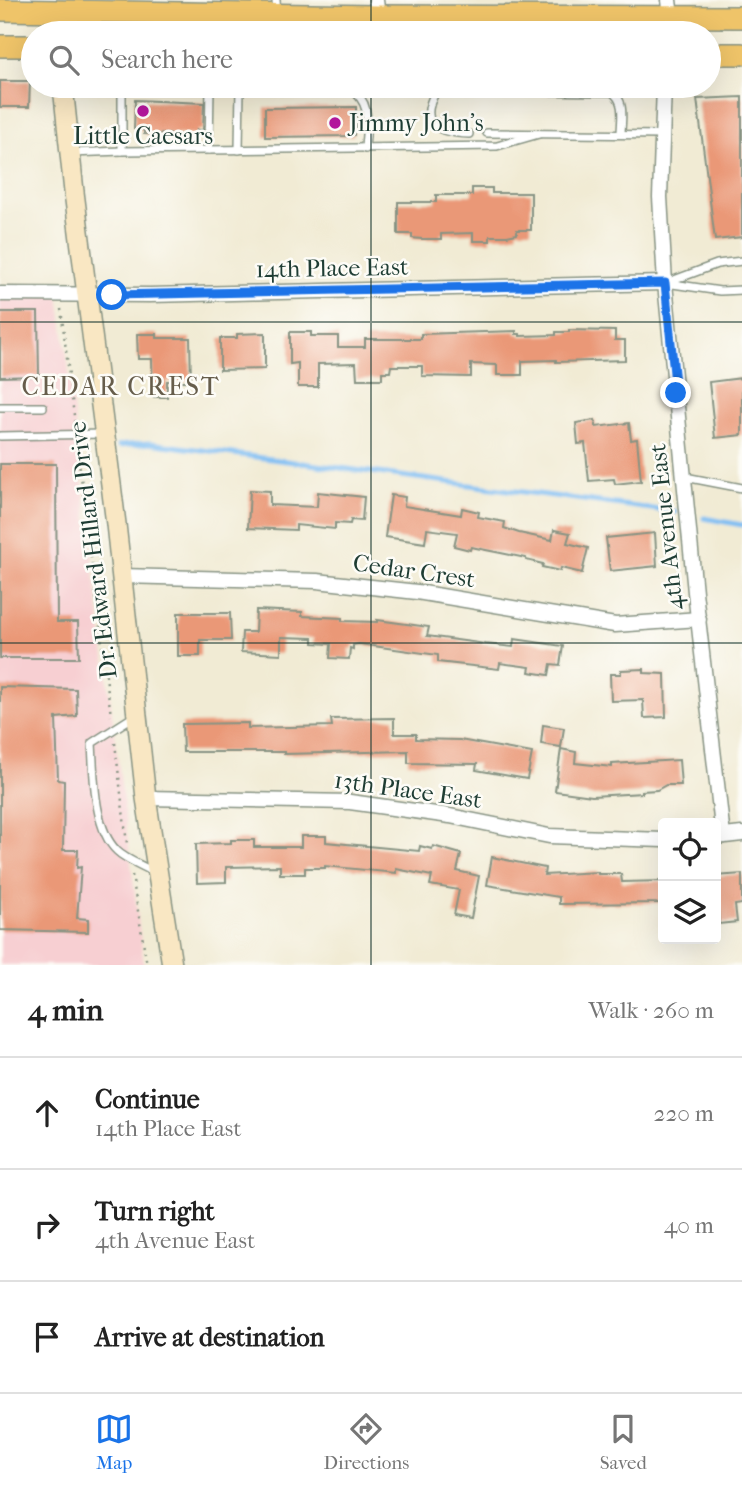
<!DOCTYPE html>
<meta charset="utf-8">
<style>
body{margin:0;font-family:"IM FELL French Canon",serif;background:#f6f6f6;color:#222}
.controls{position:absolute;right:21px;bottom:21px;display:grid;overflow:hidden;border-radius:7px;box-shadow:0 7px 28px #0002}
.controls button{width:63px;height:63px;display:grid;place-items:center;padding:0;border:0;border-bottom:2px solid #e0e0e0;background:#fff;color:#222;font:35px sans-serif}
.stop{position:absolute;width:21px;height:21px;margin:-16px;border:5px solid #1a73e8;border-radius:50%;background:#fff}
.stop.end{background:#1a73e8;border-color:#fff;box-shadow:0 2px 7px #0008}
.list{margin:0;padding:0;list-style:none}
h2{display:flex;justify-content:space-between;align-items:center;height:91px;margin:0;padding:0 28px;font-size:30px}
h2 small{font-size:23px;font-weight:400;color:#767676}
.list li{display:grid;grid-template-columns:46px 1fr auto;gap:21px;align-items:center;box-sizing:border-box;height:112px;padding:0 28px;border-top:2px solid #e0e0e0}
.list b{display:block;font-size:26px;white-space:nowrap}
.list p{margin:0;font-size:23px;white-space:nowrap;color:#767676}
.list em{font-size:23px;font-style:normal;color:#767676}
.icon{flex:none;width:38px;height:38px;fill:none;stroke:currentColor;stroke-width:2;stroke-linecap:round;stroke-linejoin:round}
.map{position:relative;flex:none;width:742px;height:965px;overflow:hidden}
.search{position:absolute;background:#fff;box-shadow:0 7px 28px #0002;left:21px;right:21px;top:21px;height:77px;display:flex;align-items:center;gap:18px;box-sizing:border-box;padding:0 24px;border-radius:38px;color:#767676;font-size:26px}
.sheet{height:427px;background:#fff}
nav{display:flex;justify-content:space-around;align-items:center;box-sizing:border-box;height:98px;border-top:2px solid #e0e0e0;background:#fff;font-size:19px;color:#767676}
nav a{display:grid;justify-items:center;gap:4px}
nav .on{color:#1a73e8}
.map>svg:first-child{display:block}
</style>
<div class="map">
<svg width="742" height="965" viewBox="0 0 742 965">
<rect width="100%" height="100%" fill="#fdfcf7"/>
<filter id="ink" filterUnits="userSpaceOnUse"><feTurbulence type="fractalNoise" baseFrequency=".0143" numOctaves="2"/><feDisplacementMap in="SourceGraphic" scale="14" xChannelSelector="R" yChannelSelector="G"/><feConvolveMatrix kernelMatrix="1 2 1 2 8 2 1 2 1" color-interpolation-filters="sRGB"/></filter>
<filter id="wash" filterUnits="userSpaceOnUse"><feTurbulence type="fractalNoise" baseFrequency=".00686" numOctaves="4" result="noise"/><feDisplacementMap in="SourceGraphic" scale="28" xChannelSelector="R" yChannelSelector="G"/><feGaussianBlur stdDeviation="1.57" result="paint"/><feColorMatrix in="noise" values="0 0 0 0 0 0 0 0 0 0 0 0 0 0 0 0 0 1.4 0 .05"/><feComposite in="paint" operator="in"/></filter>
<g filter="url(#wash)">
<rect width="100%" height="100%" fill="#f1ebd4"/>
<path fill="#f7cfd2" d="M0,294H59L144,965H0Z"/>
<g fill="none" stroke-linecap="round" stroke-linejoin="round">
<g stroke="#7fbef3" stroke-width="5">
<path d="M119,446L149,443L675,512"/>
<path d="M704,518L742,525"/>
</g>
</g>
<g id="blocks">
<g fill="#ea9877">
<path d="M0,81H30L29,107H0Z"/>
<path d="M742,97V237L715,240L697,99Z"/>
<path d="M135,100L204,103L203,130H197L198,135L144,134V130L134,129Z"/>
<path d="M356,107V127H354V135L351,136L265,137V108Z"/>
<path d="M472,188H492V193H531V230H517V234L507,236H490V241H473V233L441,234V239H422L412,238V234H398V202H436V195H472Z"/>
<path d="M0,312H38L39,376L0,377Z"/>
<path d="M569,330L615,331V340H625V360L556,362V360L522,361V375H497V365L471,364V377L422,376V366H391L390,372H382V379H357L356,363L318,364V387H298V363L290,364V332H311V336H338V347H365V339H421V334L516,331V334H520V336L556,335V332H569Z"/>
<path d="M265,333V369L220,370V338H237V334Z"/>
<path d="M137,334H157V338H190L191,381H167V397H153L152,359H138Z"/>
<path d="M742,378V435L715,438L709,382Z"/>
<path d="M595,420L596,427L629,423L631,440L637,439L641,481L615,484L614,479L589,481L585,443L578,444L576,423Z"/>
<path d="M0,464H56L57,622H78L79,658H0Z"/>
<path d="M250,490L270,491V505L317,507L318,492L364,497L362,521L351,520L350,524L335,523V529L296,525V530L248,528Z"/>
<path d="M391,495L405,497L404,506L461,515L462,508L479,512L478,517L505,522L504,528L519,533L552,540L554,530L570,533L567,543L588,548L582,573L561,568L560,571L542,567L543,564L526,560V558L471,547L470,550L454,546L457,533L427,529L425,543L385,537Z"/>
<path d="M655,533L657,566L610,571L606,538Z"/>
<path d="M256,610L302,612V616L342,618V621L377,622V620L429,627L427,636L486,644L513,647L514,639L563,646L560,665L551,664L549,675L529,672L530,667L500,663L499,669L438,662V655L359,644L353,645V649L350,648L349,659L330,658L331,644L313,643V638L281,637V654L241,652L242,632H255Z"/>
<path d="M178,613H230L231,640H200V656H178Z"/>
<path d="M644,669V673L665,674L666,717L644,718L643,700L611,701L610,674H621V670Z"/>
<path d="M0,687L76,689L77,716L56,718L58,780L64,781L63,850H78L77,868L81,867L77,918L88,919V932L0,930Z"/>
<path d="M394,718V734H416V739L460,740L532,753L527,779L476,770L477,764L408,763V751L284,754V752H183L182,724L248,723V728L332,726L331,719Z"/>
<path d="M543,725L564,728L561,747L541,744Z"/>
<path d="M561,749L576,752L575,763L612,767V764L679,760L681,785H666L657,790L642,791V793L592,796L555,791Z"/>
<path d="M301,836H326V842L419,851L420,846L432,849L433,846L461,854L457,871L479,876L471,918L454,915L459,890L430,885L432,876L396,869V873L325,866V868H305V874H280V866L226,867V882L197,883L196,844L231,843V840H254V847H301Z"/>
<path d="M492,857L545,868L544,875L598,872V874H621L622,882L663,881V903L559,904V897L487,885Z"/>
<path d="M742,874V904L735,905L737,922L719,924L716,876Z"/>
</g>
</g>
</g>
<g filter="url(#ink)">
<use href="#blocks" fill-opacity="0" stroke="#889484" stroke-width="2"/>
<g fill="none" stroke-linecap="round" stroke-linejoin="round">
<g stroke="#889484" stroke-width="10">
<g id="lane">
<path d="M276,0L277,14"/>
<path d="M122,86V151L209,150L210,86"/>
<path d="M235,86L351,89C373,104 366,124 365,149"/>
<path d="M487,133L662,135"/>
<path d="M469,134C441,133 417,126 435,93L440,90L612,92C626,101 621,120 621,134"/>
<path d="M209,150L497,146L539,134"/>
<path d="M239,150L240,87"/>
<path d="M71,153L122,151"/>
<path d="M666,283L717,264L742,261"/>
<path d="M666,283L720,291L742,290"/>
<path d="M0,407H43"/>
<path d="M0,436L103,434"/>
<path d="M685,477L742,488"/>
<path d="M136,715L92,743C94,774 93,828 117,851C126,860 144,866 155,873"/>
</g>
</g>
<g stroke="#889484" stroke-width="17">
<g id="street">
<path d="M376,0L380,33"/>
<path d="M668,33L671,17L669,0"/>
<path d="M664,86L660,197L665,283L695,592L723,836"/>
<path d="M0,294L150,295L665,283"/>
<path d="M121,576L317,581L417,592L615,625L699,619"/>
<path d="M146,798L350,802L450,816L549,836L663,840"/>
<path d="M716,837L742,834"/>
</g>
</g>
<g stroke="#889484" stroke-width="22">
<g id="secondary">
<path d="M57,11L58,33"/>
<path d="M63,86L74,192L116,524L146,798L172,965"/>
</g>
</g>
<g stroke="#889484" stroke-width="24">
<g id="primary">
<path d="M0,10L377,16L742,17"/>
<path d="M0,46H33"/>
<path d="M709,54H742"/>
</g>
</g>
<g stroke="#889484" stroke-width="2.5" stroke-dasharray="2 5" stroke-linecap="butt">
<path d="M61,309L75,424"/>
<path d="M77,445L111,716"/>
<path d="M115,743L127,844"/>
<path d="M132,875L147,965"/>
</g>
<use href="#lane" stroke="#fff" stroke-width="7"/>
<use href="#street" stroke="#fff" stroke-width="14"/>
<use href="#secondary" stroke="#f9e7c3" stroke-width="19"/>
<use href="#primary" stroke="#efc469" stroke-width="21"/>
</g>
</g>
<g fill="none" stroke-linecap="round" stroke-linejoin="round" filter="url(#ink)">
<path stroke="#1a73e8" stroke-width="9" d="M112,295L665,283L676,393"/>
</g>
<path fill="none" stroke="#1f3d34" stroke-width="2" stroke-opacity="0.55" d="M371,0V33M371,86V965M0,322H742M0,643H742"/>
<g fill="#b5179e" stroke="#fdfcf7" stroke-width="2.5">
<circle cx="143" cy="111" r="7"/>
<circle cx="335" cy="123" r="7"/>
</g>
<g text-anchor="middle" stroke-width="5" stroke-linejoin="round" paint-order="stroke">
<g font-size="24" fill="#1f3d34" stroke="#fdfcf7" text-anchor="start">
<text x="349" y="131">Jimmy John's</text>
<text x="143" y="144" text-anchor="middle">Little Caesars</text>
</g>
<g font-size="24" fill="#1f3d34" stroke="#fdfcf7">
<text transform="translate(332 268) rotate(-1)" y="8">14th Place East</text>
<text transform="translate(666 527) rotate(-96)" y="8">4th Avenue East</text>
<text transform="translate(93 550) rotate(-97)" y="8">Dr. Edward Hillard Drive</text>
<text transform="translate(414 571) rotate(8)" y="8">Cedar Crest</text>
<text transform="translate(408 790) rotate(8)" y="8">13th Place East</text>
</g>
<g font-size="26" letter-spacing="2" fill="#665d4b" stroke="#fdfcf7">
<text x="121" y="395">CEDAR CREST</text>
</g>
</g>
</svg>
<div class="controls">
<button><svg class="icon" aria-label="locate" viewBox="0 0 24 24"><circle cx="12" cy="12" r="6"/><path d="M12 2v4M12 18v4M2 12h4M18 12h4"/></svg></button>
<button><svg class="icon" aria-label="layers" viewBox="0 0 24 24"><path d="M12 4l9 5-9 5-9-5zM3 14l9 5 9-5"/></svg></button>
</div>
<div class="stop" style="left:112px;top:295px"></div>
<div class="stop end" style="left:676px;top:393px"></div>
<div class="search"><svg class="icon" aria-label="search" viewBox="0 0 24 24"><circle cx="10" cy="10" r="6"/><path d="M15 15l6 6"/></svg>Search here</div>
</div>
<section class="sheet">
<h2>4 min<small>Walk · 260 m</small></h2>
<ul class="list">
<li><svg class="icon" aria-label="ahead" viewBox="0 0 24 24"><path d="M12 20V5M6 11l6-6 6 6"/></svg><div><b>Continue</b><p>14th Place East</p></div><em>220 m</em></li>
<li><svg class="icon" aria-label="right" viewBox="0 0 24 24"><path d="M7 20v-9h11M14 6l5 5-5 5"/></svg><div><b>Turn right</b><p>4th Avenue East</p></div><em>40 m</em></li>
<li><svg class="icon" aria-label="arrive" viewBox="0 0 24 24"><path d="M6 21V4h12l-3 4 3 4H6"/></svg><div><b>Arrive at destination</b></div></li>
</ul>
</section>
<nav>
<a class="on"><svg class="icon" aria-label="map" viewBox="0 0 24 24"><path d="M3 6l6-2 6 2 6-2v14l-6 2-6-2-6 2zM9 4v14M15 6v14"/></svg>Map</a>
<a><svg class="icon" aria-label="directions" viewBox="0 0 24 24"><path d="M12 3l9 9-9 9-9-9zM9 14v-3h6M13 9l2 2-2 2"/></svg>Directions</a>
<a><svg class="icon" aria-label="saved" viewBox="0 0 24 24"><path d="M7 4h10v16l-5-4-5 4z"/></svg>Saved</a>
</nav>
